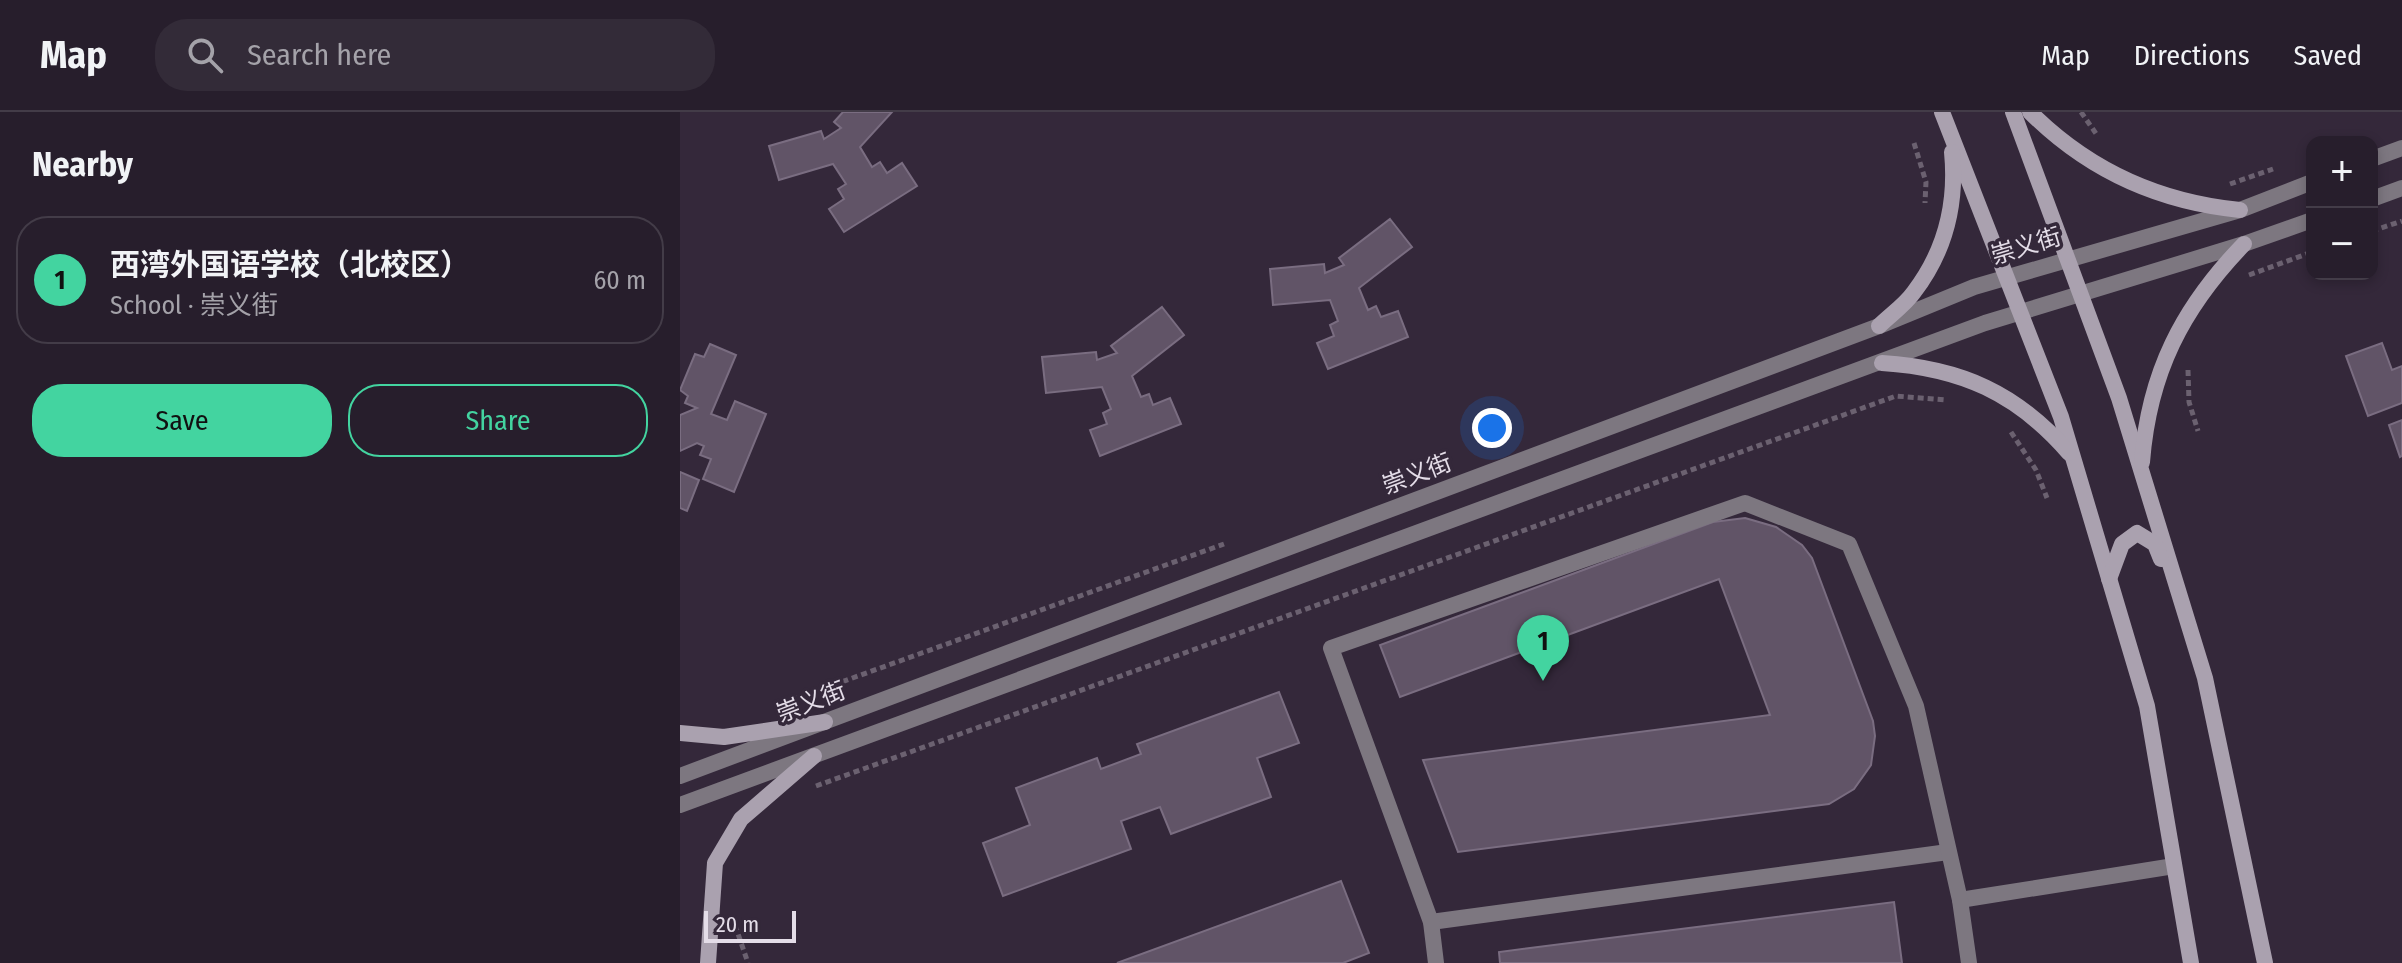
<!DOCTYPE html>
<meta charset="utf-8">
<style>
body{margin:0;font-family:"Fira Sans Condensed","Noto Sans SC",sans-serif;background:#332b38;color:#f1f3f6}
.controls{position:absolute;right:24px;top:24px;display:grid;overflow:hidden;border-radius:16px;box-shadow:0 4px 12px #0003}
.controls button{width:72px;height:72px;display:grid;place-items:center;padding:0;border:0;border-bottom:2px solid #433c48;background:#271e2c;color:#f1f3f6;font:40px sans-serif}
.scale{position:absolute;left:24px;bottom:20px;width:92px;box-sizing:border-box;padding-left:8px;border:4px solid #e4dde8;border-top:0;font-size:22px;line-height:28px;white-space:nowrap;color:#e4dde8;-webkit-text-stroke:6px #34283a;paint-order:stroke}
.you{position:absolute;left:812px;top:316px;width:28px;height:28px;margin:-20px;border:6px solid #fff;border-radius:50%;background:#1a73e8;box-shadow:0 0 0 12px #1a73e833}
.badge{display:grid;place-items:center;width:52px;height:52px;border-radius:50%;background:#43d4a0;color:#111;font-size:26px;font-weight:700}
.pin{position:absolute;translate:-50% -66px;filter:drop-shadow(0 2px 4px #0008)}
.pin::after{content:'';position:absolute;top:42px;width:28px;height:24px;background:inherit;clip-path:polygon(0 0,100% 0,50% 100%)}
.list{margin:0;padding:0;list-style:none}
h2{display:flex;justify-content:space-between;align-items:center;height:104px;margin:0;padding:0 32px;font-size:34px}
h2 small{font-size:26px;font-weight:400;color:#a4a2a9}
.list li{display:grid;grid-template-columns:52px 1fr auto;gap:24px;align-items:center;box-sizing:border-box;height:128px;margin:0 16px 16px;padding:0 16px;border:2px solid #433c48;border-radius:32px}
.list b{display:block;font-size:30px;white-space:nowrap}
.list p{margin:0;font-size:26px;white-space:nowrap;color:#a4a2a9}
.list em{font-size:26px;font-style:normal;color:#a4a2a9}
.actions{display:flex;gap:16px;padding:24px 32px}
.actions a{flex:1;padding:18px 0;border:2px solid #43d4a0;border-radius:32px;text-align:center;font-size:28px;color:#43d4a0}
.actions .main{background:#43d4a0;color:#111}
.icon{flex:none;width:44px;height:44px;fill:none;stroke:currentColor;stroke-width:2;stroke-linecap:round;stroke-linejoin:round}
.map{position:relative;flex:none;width:1722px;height:851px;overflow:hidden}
header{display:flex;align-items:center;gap:48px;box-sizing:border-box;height:112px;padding:0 40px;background:#271e2c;border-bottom:2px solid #433c48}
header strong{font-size:38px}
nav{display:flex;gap:44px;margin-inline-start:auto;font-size:28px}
.search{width:560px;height:72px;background:#332b38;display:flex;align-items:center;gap:20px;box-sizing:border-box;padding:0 28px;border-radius:32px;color:#a4a2a9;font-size:30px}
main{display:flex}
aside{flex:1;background:#271e2c}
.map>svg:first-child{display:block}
</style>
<header>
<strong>Map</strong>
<div class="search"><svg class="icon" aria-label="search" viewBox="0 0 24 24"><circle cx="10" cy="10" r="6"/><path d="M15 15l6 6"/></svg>Search here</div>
<nav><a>Map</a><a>Directions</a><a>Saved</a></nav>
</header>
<main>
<aside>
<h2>Nearby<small></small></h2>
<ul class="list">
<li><span class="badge">1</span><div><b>西湾外国语学校（北校区）</b><p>School · 崇义街</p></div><em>60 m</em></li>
</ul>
<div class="actions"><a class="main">Save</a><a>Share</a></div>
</aside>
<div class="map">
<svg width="1722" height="851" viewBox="0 0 1722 851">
<rect width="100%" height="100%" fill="#34283a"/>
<g fill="#615467" stroke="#7a6d81" stroke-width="2">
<path d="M163,0H212L180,35L192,55L200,50L207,61L222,51L237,74L164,120L149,97L164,87L158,77L166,72L153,52L99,68L89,34L141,19L144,27L161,16L154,10Z"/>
<path d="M710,107L732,135L679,176L688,198L696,194L701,205L718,199L728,225L648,257L637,231L654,224L650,213L658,209L650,188L593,193L590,157L644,152L645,161L664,153L659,146Z"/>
<path d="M482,195L504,223L452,264L461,285L469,282L473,293L490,286L501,312L420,344L410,318L427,312L423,301L431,297L422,275L366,281L362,245L416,240L417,248L437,241L431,234Z"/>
<path d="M1702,231L1712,258L1722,254V291L1688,304L1666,244Z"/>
<path d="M30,232L56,243L31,302L47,308L55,289L86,302L54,380L23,367L31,347L20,343L24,334L17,331L0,339V303L17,296L5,291L8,284L0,278L15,242L24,245Z"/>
<path d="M1722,308V344L1720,345L1709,313Z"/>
<path d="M0,360L19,368L7,399L0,396Z"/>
<path d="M1065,406L1096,415L1122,433L1132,446L1193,609L1195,624L1191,653L1174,677L1149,692L778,740L743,648L1090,603L1039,467L720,585L700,533L1033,410Z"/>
<path d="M599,580L619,631L577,646L591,685L491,722L480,695L441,709L451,737L323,784L303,731L350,713L336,676L417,646L421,657L461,642L457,632Z"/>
<path d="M661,769L689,841L663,851H437Z"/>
<path d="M1214,790L1222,851H820L819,840Z"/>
</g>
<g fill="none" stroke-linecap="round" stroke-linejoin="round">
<g stroke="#6b6170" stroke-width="5" stroke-dasharray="6 4" stroke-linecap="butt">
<path d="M1401,0L1417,23"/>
<path d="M1234,31L1246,70L1245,91"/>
<path d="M1550,72L1593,57"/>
<path d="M1692,119L1722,109"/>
<path d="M1569,163L1632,140"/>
<path d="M1508,258L1509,290L1518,319"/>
<path d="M1331,320L1356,358L1367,386"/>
<path d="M106,590L544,432"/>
<path d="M136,674L1216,284L1266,288"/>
<path d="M55,813L68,851"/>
</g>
<g stroke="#7d7780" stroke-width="16">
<path d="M1280,788L1494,754"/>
<path d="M751,810L1268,740"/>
<path d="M756,851L751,810L651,536L1065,391L1169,432L1236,594L1280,788L1289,851"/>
</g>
<g stroke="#7d7780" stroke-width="16">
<path d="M1692,47L1722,36"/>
<path d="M1692,87L1722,76"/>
<path d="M0,664L1199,214L1294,175L1560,98L1632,70"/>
<path d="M0,693L1305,211L1564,132L1632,108"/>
</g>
<g stroke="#aaa1af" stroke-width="16">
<path d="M1262,0L1381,305L1467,594L1511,851"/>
<path d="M1333,0L1439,286L1525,566L1585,851"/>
<path d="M1350,0C1409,59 1478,90 1560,98"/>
<path d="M1199,214C1210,203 1225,193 1234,180C1266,138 1277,91 1272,40"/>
<path d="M1202,251C1281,256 1337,281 1389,341"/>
<path d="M1462,350C1469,261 1502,196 1564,132"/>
<path d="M1429,467L1442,432L1457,421L1475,432L1481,447"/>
<path d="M0,621L44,625L145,610"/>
<path d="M28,851L35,751L61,707L134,644"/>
</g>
</g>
<g text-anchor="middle" stroke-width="7" stroke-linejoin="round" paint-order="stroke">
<g font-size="24" fill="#e4dde8" stroke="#34283a">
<text transform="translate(1346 134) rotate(-17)" y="8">崇义街</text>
<text transform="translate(737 362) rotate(-21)" y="8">崇义街</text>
<text transform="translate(131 590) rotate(-21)" y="8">崇义街</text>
</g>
</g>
</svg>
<div class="controls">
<button>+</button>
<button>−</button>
</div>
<div class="scale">20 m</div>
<div class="you"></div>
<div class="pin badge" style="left:863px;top:569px">1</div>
</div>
</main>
